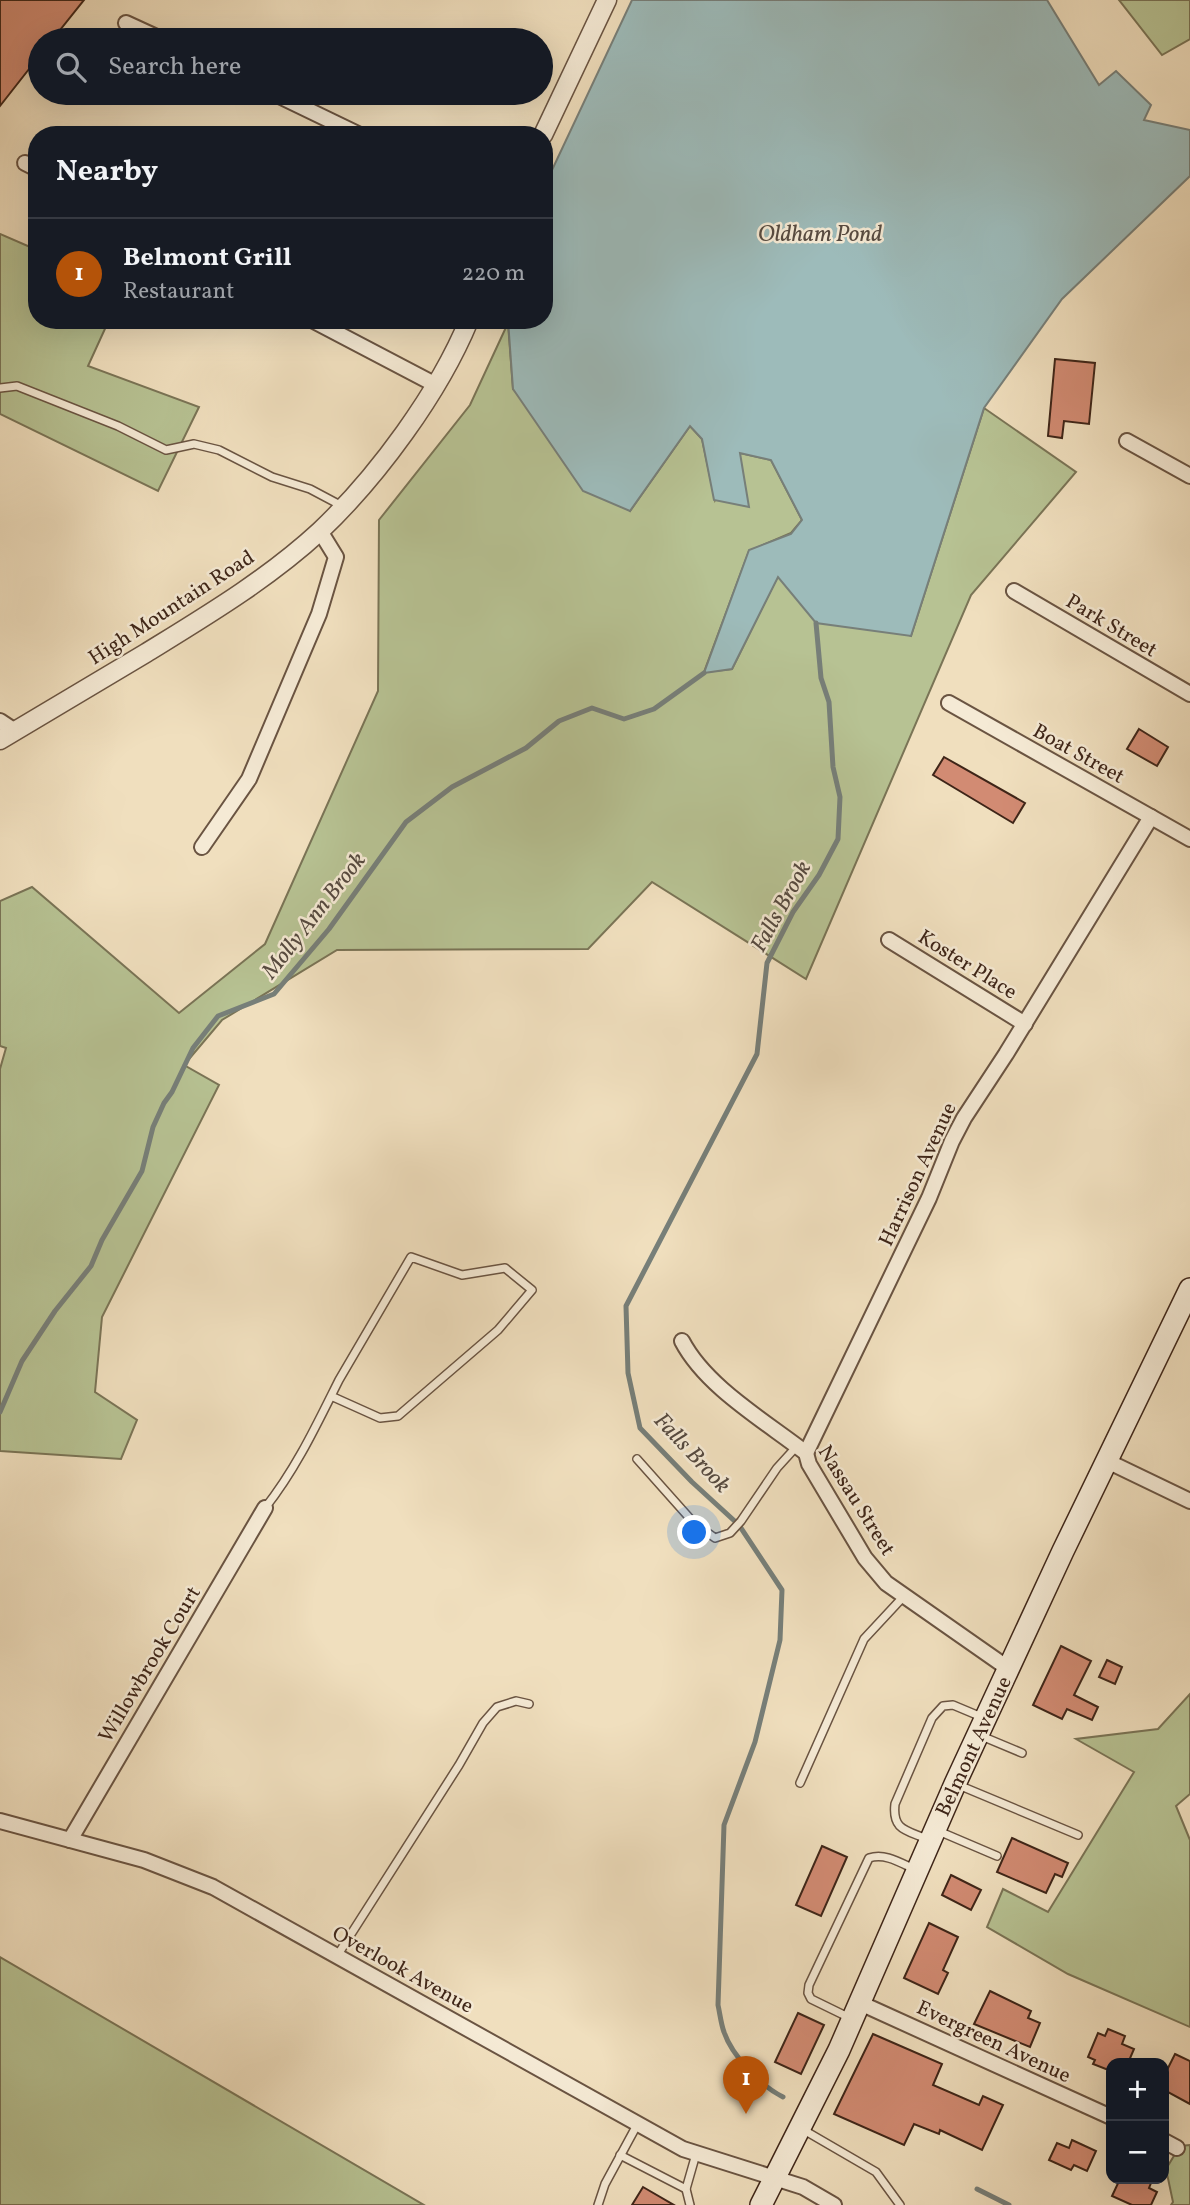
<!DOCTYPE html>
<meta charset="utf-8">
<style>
body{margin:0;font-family:Vollkorn,serif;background:#20242c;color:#f1f3f6}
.controls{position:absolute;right:21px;bottom:21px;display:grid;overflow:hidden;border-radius:14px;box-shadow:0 7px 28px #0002}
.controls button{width:63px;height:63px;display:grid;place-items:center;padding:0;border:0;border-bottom:2px solid #363941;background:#171b24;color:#f1f3f6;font:35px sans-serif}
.you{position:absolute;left:695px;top:1533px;width:24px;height:24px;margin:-18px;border:5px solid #fff;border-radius:50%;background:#1a73e8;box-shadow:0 0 0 10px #1a73e833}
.badge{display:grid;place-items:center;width:46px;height:46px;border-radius:50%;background:#b45309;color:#fff;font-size:23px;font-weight:700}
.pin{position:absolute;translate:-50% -58px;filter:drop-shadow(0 2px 4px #0008)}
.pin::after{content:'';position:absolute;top:37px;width:24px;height:21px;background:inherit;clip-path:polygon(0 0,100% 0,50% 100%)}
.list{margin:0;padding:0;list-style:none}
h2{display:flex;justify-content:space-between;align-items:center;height:91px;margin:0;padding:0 28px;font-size:30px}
h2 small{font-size:23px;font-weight:400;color:#9ea1a6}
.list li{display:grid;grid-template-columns:46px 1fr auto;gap:21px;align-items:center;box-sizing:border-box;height:112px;padding:0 28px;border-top:2px solid #363941}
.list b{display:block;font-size:26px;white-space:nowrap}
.list p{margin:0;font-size:23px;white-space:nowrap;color:#9ea1a6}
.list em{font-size:23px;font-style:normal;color:#9ea1a6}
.icon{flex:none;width:38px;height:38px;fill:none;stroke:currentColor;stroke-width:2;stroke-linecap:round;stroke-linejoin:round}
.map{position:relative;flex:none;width:1190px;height:2205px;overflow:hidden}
.search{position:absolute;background:#171b24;box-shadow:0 7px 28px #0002;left:28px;top:28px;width:525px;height:77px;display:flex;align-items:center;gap:18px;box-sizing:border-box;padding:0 24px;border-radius:38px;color:#9ea1a6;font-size:26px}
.panel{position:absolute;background:#171b24;box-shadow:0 7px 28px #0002;left:28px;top:126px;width:525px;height:203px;border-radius:28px}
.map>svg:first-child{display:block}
</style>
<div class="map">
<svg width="1190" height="2205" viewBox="0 0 1190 2205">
<rect width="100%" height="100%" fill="#f0dfbe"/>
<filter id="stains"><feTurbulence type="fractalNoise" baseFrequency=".00286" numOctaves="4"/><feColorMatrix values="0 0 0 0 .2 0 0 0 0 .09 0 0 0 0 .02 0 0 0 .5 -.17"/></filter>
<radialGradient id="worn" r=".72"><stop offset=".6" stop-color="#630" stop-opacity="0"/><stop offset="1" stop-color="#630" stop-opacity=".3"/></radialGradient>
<g fill="#b7c293" stroke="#7a7456" stroke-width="2">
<path d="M1119,0H1190V39L1162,55Z"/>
<path d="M0,234L37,250V320H109L88,366L199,407L158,491L0,414Z"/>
<path d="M508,323L513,389L630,511L690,426L702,439L715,500L740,453L771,460L802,520L791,533L749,551L704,672L732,669L778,576L911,636L984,408L1076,472L971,595L806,979L652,882L588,949L337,950L222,1020L184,1065L219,1085L102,1317L95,1392L137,1420L121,1459L0,1451V1069L6,1048L0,1046V901L32,887L179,1013L265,944L378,691L379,520L470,405Z"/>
<path d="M1190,1694V1794L1176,1806L1190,1840V2027L1068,1974L987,1927L1003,1889L1048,1912L1134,1772L1076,1739L1158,1729Z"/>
<path d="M0,1957L424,2205H0Z"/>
<path d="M1190,2145V2205H1171L1173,2202L1166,2169L1180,2146Z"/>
</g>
<path fill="#9dbbba" stroke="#777f79" stroke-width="2" d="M632,0H1047L1099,85L1116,71L1151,105L1144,120L1190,130V176L1062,299L984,408L911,636L816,623L778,577L732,669L704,673L749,550L791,534L802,520L771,460L740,453L749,507L714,500L702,439L690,426L630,511L583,491L513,389L508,320H544V187Z"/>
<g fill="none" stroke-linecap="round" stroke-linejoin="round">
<g stroke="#777f79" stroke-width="5">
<path d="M0,1412L22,1361L55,1311L91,1266L102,1240L142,1171L153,1127L164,1103L172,1092L193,1048L218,1016L274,994L329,929L406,822L452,787L526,748L559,721L592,708L624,719L654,709L704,673"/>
<path d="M783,2097C761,2086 732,2056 724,2032C721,2024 720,2014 718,2005L724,1825L755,1742L780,1640L782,1590L739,1525L692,1482L640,1428L628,1373L626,1306L757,1054L767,963L793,912L819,875L838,839L840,797L833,767L829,702L821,678L816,623"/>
<path d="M977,2189L1009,2205"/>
</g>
</g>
<g fill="#d28b73" stroke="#3e2518" stroke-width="2">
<path d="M0,0H84L52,40H40V55L0,106Z"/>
<path d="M1055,359L1095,363L1089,424L1064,421L1062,438L1048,436Z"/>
<path d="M1139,729L1168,747L1157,766L1127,749Z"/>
<path d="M944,757L1025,803L1013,823L933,775Z"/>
<path d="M1061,1646L1091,1661L1074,1695L1098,1707L1092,1720L1067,1709L1062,1719L1033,1705Z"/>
<path d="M1107,1660L1122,1667L1115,1684L1099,1677Z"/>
<path d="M1012,1838L1068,1863L1062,1877L1055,1874L1046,1893L997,1872Z"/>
<path d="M822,1846L847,1857L821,1916L796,1905Z"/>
<path d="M951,1875L981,1890L971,1910L942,1895Z"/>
<path d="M929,1923L958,1937L943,1970L948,1973L938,1994L904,1978Z"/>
<path d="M990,1991L1031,2011L1028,2018L1040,2023L1030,2047L974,2024Z"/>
<path d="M798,2013L824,2025L801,2074L775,2062Z"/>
<path d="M1108,2029L1125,2036L1122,2044L1134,2049L1128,2063H1111V2071L1093,2064L1095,2060L1088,2057L1098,2033L1105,2036Z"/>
<path d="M873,2034L942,2064L933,2085L979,2105L983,2096L1003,2105L982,2150L940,2130L939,2134L914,2124L904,2145L834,2114Z"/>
<path d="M1175,2054L1190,2061V2104L1164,2090V2076Z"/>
<path d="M1072,2140L1096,2151L1087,2171L1074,2165L1071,2170L1049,2160L1057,2143L1069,2148Z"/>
<path d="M1120,2179H1141L1151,2183L1149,2188L1157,2192L1151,2205H1132L1112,2196Z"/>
<path d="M643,2187L674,2205H632Z"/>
</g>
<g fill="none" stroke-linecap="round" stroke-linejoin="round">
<g stroke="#6a5442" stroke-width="10">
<g id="service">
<path d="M0,388L17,386L118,426L166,450L194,444L219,450L272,477L310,489L342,506"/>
<path d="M637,1459L694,1523L715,1538L730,1533L741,1521L777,1468L797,1446"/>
<path d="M265,1508C296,1469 317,1424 339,1380L411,1257L462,1275L505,1268L532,1290L498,1330L398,1416L380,1418L331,1396"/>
<path d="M979,1735L1022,1753"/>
<path d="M800,1783L864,1639L904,1596"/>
<path d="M956,1784L1078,1835"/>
<path d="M936,1830L997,1856"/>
<path d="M927,1839C906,1830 892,1830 895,1804L932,1718L943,1706L953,1705L984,1718"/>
<path d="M337,1956L459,1765L483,1723L497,1707L516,1701L529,1704"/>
<path d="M850,2018L811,1999L808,1993L809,1985L869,1858C885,1853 899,1862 914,1869"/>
<path d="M802,2129L876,2172L900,2205"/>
<path d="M620,2155L686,2189"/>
<path d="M598,2205L605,2184L637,2125"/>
<path d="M690,2205L686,2189L696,2154"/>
</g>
</g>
<g stroke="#6a5442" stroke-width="18">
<g id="minor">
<path d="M126,23L163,40"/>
<path d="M273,93L360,135"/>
<path d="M25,163L37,169"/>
<path d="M312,320L436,385"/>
<path d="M1127,441L1190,476"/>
<path d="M1014,591L1190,694"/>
<path d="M949,703L1190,839"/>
<path d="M0,721L15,731"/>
<path d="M202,847L249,779L319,614L336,557L320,531"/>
<path d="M889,940L1025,1024"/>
<path d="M682,1341C706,1387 765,1421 806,1453L809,1464L865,1558L886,1583L1009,1669"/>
<path d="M806,1453L929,1198L952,1141L964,1118L1006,1054L1151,817"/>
<path d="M1107,1461L1190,1501"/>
<path d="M0,1821L144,1860L213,1887L683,2149L803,2187L834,2205"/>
<path d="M70,1840L265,1508"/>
<path d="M860,2003L1111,2117"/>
<path d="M1164,2141L1177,2148"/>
</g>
</g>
<g stroke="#6a5442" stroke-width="21">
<g id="tertiary">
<path d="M543,135L607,0"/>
<path d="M0,740C49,711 97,682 146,653C206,616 268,579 320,531C377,477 439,393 469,320"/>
</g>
</g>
<g stroke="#3e2518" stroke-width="24">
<path id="secondary" d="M761,2205L839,2050L955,1784L1063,1551L1190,1289"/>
</g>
<use href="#service" stroke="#f5ead5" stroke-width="7"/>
<use href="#minor" stroke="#f5ead5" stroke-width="14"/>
<use href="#tertiary" stroke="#f5ead5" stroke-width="18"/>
<use href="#secondary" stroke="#f5ead5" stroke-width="21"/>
</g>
<g text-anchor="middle" stroke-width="5" stroke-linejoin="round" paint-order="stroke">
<g font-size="21" fill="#3e2518" stroke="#f5ead5">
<text transform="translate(171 607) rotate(-33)" y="7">High Mountain Road</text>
<text transform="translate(1112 625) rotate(31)" y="7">Park Street</text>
<text transform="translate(1079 753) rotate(29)" y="7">Boat Street</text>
<text transform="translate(968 964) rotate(32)" y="7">Koster Place</text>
<text transform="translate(917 1174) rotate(-65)" y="7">Harrison Avenue</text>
<text transform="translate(857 1500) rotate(58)" y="7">Nassau Street</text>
<text transform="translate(149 1664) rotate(-59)" y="7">Willowbrook Court</text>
<text transform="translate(973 1746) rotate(-65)" y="7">Belmont Avenue</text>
<text transform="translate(403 1969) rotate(29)" y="7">Overlook Avenue</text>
<text transform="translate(994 2041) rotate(25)" y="7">Evergreen Avenue</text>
</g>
<g font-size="23" font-style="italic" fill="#564a40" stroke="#f5ead5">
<text x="820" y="241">Oldham Pond</text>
<text transform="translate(780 906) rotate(-61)" y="8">Falls Brook</text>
<text transform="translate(313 915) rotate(-52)" y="8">Molly Ann Brook</text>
<text transform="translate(693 1452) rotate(47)" y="8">Falls Brook</text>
</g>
</g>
<rect width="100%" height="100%" filter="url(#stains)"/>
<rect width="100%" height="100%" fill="url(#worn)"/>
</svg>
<div class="controls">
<button>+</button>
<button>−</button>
</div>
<div class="you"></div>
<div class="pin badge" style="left:746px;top:2114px">1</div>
<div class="search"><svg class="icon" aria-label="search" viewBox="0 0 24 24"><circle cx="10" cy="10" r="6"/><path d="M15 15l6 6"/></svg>Search here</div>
<section class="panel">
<h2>Nearby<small></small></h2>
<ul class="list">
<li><span class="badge">1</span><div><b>Belmont Grill</b><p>Restaurant</p></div><em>220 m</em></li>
</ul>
</section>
</div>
